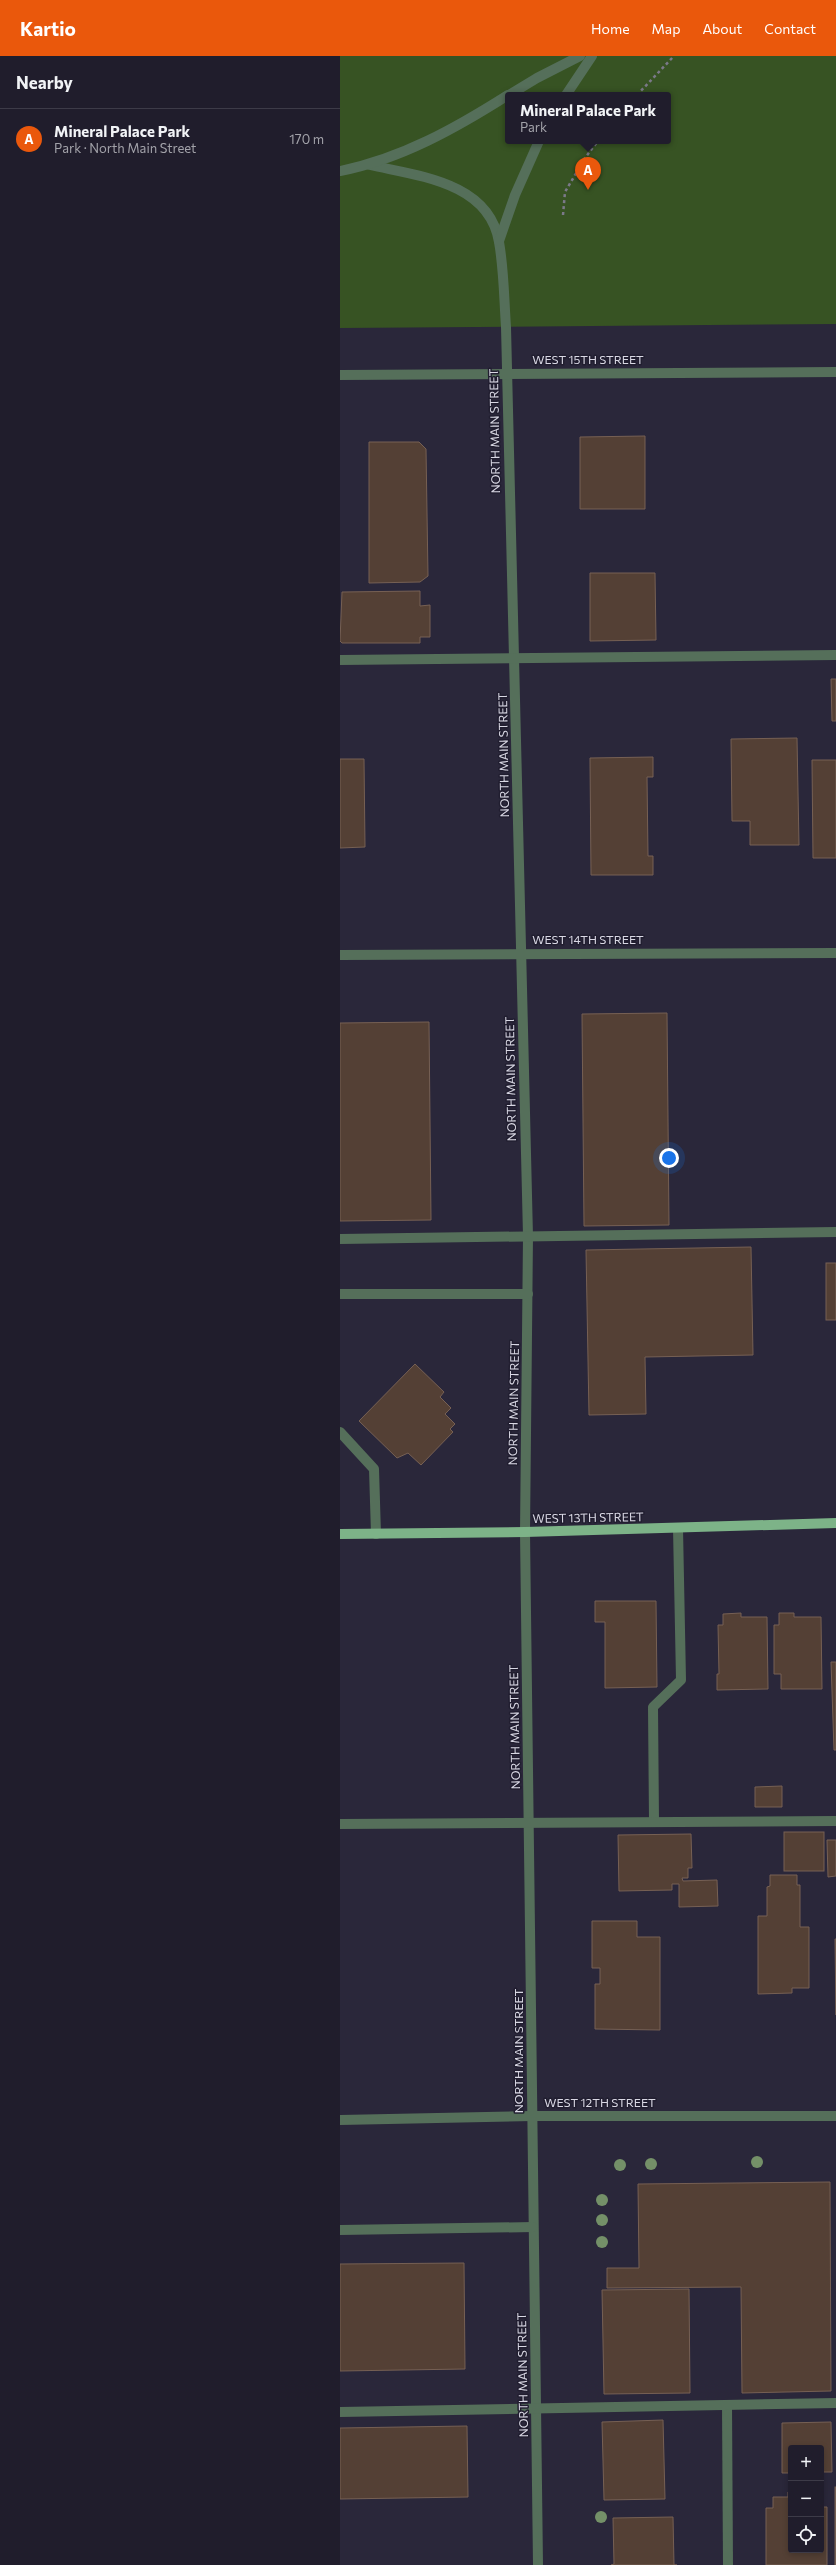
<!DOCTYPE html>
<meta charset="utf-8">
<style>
body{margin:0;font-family:Commissioner,sans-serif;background:#282634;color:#f1f3f6}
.controls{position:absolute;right:12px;bottom:12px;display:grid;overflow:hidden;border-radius:4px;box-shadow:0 2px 6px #0003}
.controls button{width:36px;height:36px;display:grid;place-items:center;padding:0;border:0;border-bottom:1px solid #3d3b48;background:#201d2c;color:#f1f3f6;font:20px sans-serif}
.you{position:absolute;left:329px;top:1102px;width:14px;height:14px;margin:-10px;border:3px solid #fff;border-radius:50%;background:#1a73e8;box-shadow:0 0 0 6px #1a73e833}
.badge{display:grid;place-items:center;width:26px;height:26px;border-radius:50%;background:#ea580c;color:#fff;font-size:13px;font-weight:700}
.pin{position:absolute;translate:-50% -33px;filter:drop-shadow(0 1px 2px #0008)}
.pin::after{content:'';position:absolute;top:21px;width:14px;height:12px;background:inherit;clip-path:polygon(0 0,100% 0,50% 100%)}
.popup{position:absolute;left:165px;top:36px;width:166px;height:52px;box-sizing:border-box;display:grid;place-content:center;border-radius:4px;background:#201d2c;filter:drop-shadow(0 1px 3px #0005);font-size:13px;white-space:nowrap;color:#a2a2a9}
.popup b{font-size:15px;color:#f1f3f6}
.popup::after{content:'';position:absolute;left:50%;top:100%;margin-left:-8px;border:8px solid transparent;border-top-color:#201d2c}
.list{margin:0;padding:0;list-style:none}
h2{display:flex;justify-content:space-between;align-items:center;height:52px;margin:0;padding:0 16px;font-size:17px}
h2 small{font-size:13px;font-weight:400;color:#a2a2a9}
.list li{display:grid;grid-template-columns:26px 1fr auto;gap:12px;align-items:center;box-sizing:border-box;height:60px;padding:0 16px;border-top:1px solid #3d3b48}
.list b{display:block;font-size:15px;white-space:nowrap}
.list p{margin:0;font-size:13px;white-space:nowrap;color:#a2a2a9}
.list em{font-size:13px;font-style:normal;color:#a2a2a9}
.icon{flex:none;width:22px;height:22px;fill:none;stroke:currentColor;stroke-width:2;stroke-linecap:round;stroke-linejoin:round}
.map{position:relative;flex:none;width:496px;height:2509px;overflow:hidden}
header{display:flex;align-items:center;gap:24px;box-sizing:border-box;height:56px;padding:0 20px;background:#ea580c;color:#fff}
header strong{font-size:19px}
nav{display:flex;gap:22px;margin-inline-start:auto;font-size:14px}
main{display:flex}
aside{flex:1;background:#201d2c}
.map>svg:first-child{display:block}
</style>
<header>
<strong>Kartio</strong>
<nav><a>Home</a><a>Map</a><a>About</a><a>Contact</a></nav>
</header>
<main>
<aside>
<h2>Nearby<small></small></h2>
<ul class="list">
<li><span class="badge">A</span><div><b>Mineral Palace Park</b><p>Park · North Main Street</p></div><em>170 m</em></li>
</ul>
</aside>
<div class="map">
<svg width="496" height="2509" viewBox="0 0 496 2509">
<rect width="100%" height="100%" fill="#2a273a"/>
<path fill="#375323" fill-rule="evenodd" d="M0,0H496V268L0,272ZM168,39H328V85H168Z"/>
<g fill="#544035" stroke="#766054">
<path d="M305,380V453H240V381Z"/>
<path d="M29,386H79L86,393L88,520L80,526L29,527Z"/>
<path d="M250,517H315L316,584L250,585Z"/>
<path d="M80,535V550L90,549V581H80V587H2L0,585L2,536Z"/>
<path d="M491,623H496V665H492Z"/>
<path d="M457,682L459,789H410V765H392L391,683Z"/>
<path d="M313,701V721H307L308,800H313V819H251L250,702Z"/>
<path d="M0,703H24L25,791L0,792Z"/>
<path d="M472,704H496V802H473Z"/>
<path d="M327,957L329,1169L244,1170L242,958Z"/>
<path d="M89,966L91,1164L0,1165V967Z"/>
<path d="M411,1191L413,1299L305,1301L306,1358L249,1359L246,1194Z"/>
<rect x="486" y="1207" width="10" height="57"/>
<path d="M75,1308L104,1336L100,1341L111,1352L105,1358L115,1368L110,1373L113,1376L81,1409L68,1397L57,1402L19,1365Z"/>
<path d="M255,1545H316L317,1631L265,1632V1566H255Z"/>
<path d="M401,1557V1561H427L428,1633L377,1634V1618H379L378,1569H383V1558Z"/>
<path d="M439,1557H454V1561H481L482,1633H441V1618H434V1569H439Z"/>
<path d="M491,1606H496V1694H494Z"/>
<path d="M442,1730V1751H415V1731Z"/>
<rect x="444" y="1776" width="40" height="39"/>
<path d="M351,1778L352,1812H348V1822H342L343,1825L377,1824L378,1850L339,1851V1828H332V1834L279,1835L278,1779Z"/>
<path d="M487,1784H496V1820L488,1821Z"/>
<path d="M430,1819H457V1829H460V1871H469V1932H452V1937L418,1938V1860H427V1831L430,1830Z"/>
<path d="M252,1865H297V1881H320V1974L255,1973V1928H260V1912H252Z"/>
<path d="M495,1883H496V1959Z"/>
<path d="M490,2126L491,2335L402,2337L401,2231L267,2232V2212H299L298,2128Z"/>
<path d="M124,2207L125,2313L0,2315V2208Z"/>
<path d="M349,2233L350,2337L264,2338L262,2234Z"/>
<path d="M323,2364L325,2443L264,2444L262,2366Z"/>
<path d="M491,2366L492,2416H481V2392H451V2417H442V2367Z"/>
<path d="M127,2370L128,2441L0,2443V2372Z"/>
<rect x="495" y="2431" width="1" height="78"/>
<path d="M448,2436H451V2494H481L482,2436V2451H487V2509H426V2452H433V2441H448Z"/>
<path d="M333,2461L334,2509H337H271L274,2508L273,2462Z"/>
</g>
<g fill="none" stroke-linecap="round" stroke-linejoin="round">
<g stroke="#7b7989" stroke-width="2.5" stroke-dasharray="3 3" stroke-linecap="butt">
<path d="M297,39L334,0"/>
<path d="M223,159L225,136L245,102L258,85"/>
</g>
<g stroke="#556f5a" stroke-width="10">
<path d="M169,39L197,22L240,0"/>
<path d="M226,39L252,0"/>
<path d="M30,109C78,120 149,126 159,186C164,214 164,243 166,271L188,1180L185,1476L198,2509"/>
<path d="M0,115C61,103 116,72 168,39"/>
<path d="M159,185L175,139L199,85"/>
<path d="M0,319L496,316"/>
<path d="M0,604L496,599"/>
<path d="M0,899L496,897"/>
<path d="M0,1183L496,1176"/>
<path d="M0,1238H188"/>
<path d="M0,1376L34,1413L36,1478"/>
<path d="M314,1765L313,1651L341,1624L338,1472"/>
<path d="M0,1768L496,1765"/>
<path d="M0,2064L192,2060H496"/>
<path d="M0,2174L193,2171"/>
<path d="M387,2349L388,2509"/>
<path d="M0,2356L496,2347"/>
</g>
<path stroke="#7db388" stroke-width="10" d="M0,1478L185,1476L496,1467"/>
</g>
<g fill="#749068">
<circle cx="417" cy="2106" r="6"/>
<circle cx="311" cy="2108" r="6"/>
<circle cx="280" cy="2109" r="6"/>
<circle cx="262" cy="2144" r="6"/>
<circle cx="262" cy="2164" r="6"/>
<circle cx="262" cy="2186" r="6"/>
<circle cx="261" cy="2461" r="6"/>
</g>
<g text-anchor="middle" stroke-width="3" stroke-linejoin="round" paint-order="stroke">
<g font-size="12" fill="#d9d8e4" stroke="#211e30">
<text x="248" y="308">WEST 15TH STREET</text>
<text transform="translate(155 375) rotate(-91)" y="4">NORTH MAIN STREET</text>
<text transform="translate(164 699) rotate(-91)" y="4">NORTH MAIN STREET</text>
<text x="248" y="888">WEST 14TH STREET</text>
<text transform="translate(171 1023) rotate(-91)" y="4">NORTH MAIN STREET</text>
<text transform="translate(174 1347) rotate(-89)" y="4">NORTH MAIN STREET</text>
<text transform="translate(248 1462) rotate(-1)" y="4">WEST 13TH STREET</text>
<text transform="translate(175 1671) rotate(-91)" y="4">NORTH MAIN STREET</text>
<text transform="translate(179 1995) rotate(-90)" y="4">NORTH MAIN STREET</text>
<text x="260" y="2051">WEST 12TH STREET</text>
<text transform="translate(183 2319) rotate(-91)" y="4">NORTH MAIN STREET</text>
</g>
</g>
</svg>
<div class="controls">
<button>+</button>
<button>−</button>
<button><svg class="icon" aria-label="locate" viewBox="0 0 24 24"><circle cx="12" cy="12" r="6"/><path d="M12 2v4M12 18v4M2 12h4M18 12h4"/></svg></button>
</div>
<div class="you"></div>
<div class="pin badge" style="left:248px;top:134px">A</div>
<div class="popup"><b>Mineral Palace Park</b>Park</div>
</div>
</main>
